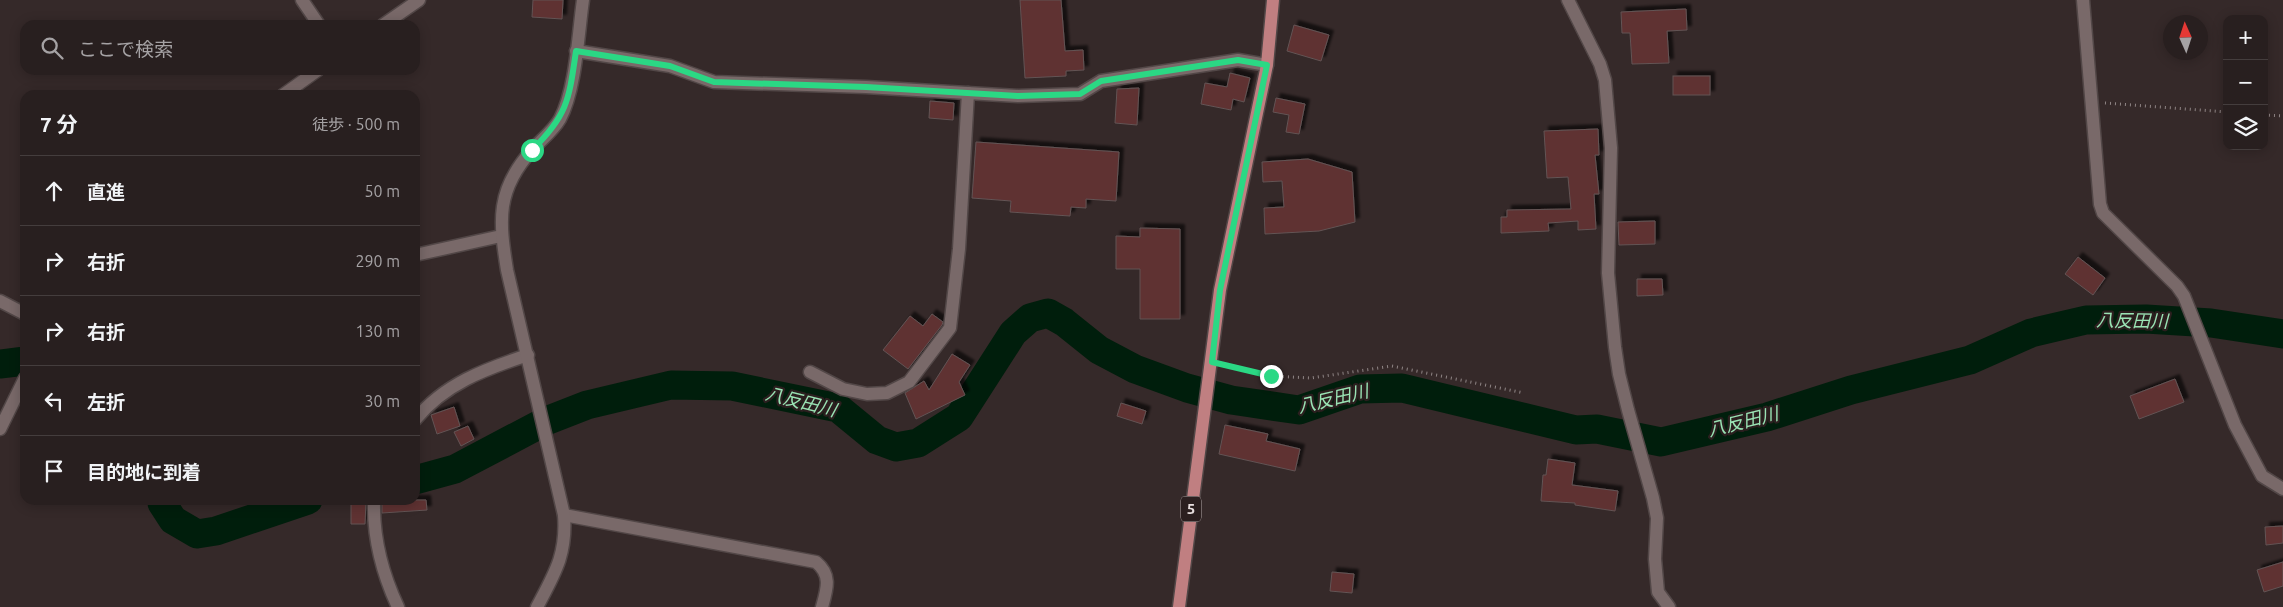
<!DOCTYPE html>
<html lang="ja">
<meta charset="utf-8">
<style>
body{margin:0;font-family:Ubuntu,"Noto Sans JP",sans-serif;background:#342c2c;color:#f1f3f6}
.controls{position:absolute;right:15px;top:15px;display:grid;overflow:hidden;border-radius:10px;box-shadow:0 2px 12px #0003}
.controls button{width:45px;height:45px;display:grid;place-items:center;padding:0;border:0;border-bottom:1px solid #443d3d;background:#281f1f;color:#f1f3f6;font:25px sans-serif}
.compass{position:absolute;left:2163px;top:15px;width:45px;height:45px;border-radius:50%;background:#281f1f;box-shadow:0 2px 12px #0003;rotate:357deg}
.stop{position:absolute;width:15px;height:15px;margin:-11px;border:4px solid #2bd884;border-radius:50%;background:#fff}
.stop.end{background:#2bd884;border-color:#fff;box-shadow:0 1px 5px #0008}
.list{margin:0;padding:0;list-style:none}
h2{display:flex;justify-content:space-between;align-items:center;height:65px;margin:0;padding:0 20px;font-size:21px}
h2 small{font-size:16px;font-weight:400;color:#a5a2a4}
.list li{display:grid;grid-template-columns:32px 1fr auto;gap:15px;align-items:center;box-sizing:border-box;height:70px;padding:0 20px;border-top:1px solid #443d3d}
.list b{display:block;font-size:19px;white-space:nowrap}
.list em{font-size:16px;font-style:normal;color:#a5a2a4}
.icon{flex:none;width:28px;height:28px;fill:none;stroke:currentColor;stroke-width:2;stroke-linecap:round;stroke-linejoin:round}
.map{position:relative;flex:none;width:2283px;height:607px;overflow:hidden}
.search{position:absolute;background:#281f1f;box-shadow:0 2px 12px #0003;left:20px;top:20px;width:400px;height:55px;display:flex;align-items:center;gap:12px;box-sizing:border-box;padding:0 18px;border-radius:15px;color:#a5a2a4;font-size:19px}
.panel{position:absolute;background:#281f1f;box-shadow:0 2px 12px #0003;left:20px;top:90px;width:400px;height:415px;border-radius:15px}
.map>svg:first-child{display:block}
</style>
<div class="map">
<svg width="2283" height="607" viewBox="0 0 2283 607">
<defs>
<filter id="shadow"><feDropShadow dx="4.5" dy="-4.5" stdDeviation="1" flood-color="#0009"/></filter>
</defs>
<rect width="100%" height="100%" fill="#352929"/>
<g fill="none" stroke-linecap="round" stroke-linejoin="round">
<g stroke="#001e0c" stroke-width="29">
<path d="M0,364L25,361"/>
<path d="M415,480L455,469L546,421L587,405L671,385L732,386L838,408L877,440L896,447L918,443L959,417L1013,333L1030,318L1048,313L1064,322L1099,350L1135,369L1187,388L1231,400L1299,410L1360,389L1402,388L1576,430L1597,429L1661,442L1767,417L1851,390L1970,360L2031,333L2086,320L2146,319L2211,323L2283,334"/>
<path d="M162,500V503L173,520L197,534L216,531L308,500"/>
</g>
</g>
<g fill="#5e3032" stroke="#635454" filter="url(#shadow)">
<path d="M533,0H563L562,19L532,17Z"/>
<path d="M1020,0H1061L1065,51L1083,50L1084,70L1066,71V76L1025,78Z"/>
<path d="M1686,9L1687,30L1667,31L1669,63L1632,64L1630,33H1622L1621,12Z"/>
<path d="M1294,25L1329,35L1321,61L1287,51Z"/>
<path d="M1230,73L1250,78L1244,102L1233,99L1231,110L1201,104L1205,83L1227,87Z"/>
<rect x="1673" y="76" width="37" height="19"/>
<path d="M1139,88L1137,125L1115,123L1117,89Z"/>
<path d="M1276,98L1305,104L1299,134L1286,132L1289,115L1273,112Z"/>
<path d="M930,101L954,103L953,120L929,118Z"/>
<path d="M1598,129L1599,155H1595L1599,194H1594L1596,229L1578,230V221L1548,223L1549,231L1501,233V217H1507V210L1571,209L1568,177L1547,178L1544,131Z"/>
<path d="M976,142L1119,152L1116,201L1086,199V208L1071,207L1070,216L1010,212L1011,201L972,198Z"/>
<path d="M1308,159L1352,172L1355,222L1319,231L1265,234L1264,208L1284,207L1282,181L1263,182L1262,162Z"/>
<path d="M1655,221V244L1619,245L1618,222Z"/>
<path d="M1140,228L1180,229V319H1140V269H1116V236L1140,237Z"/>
<path d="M2078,257L2105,278L2093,295L2065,274Z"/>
<path d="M1637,279H1662L1663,295L1637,296Z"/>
<path d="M932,314L943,322L942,325L908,369L883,350L910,316L923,326Z"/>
<path d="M952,354L970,365L959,382L965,395L916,419L905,393L924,381L929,390Z"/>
<path d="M2175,379L2184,402L2139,419L2130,396Z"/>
<path d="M1121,403L1146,411L1142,424L1117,416Z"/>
<path d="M454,407L460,426L437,434L431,415Z"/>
<path d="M1225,425L1268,434L1266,441L1300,449L1295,471L1219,454Z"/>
<path d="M468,426L474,439L461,446L454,432Z"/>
<path d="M1548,459L1575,463L1572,485L1618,491L1615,511L1575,505V503L1541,501L1543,475H1546Z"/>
<path d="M351,500H366L365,524H351Z"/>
<path d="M382,500H426L427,510L382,513Z"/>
<path d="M2283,526V543L2266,545L2265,527Z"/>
<path d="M2283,562V586L2264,592L2257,570Z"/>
<path d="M1332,572L1354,574L1352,593L1330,591Z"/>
</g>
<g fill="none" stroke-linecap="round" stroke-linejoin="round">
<g stroke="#524747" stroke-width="15">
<g id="minor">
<path d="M302,0L319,25"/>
<path d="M1568,0L1600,64L1605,80L1611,148L1608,273L1615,347L1619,374L1628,410L1653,498L1657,518L1655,559L1658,592L1669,607"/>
<path d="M2083,0L2100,204L2103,213L2177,286L2184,296L2235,425L2262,476L2283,489"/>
<path d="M576,51L670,66L714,82L866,87L1018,96L1080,94L1101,81L1238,60L1267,65"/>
<path d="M415,255L501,236"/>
<path d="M0,301L25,314"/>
<path d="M810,372L843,389L867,394L887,393L909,382L950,328L959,249L968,93"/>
<path d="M415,420C444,384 485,369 528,355"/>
<path d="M374,500C373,537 382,573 398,607"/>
<path d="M564,515L816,562C832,575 827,589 822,607"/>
<path d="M537,607C555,573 567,554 564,515L507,270C499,220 496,190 532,150C541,140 553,131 560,119C576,89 578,35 583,0"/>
</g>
</g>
<g stroke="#524747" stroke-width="15">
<g id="secondary">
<path d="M383,25L419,0"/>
<path d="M283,95L318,70"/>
<path d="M0,429L25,378"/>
</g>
</g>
<g stroke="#524747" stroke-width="15">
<path id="primary" d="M1179,607L1220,290L1267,65L1273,0"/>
</g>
<g stroke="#8f8585" stroke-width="3" stroke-dasharray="1 4" stroke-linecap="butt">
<path d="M2105,103L2227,112"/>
<path d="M2264,115L2283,116"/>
<path d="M1224,366L1271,376L1311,378L1392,366L1524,393"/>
</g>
<use href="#minor" stroke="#796969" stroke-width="12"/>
<use href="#secondary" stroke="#796969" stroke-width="12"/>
<use href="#primary" stroke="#c07f81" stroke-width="12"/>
</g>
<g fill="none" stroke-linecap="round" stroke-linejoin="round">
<path stroke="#2bd884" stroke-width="6" d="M532,150C568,115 569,99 576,51L670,66L714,82L866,87L1018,96L1080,94L1101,81L1238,60L1267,65L1220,290L1212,362L1271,376"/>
</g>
<g text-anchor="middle" stroke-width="4.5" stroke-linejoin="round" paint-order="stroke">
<rect fill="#2b1f1f" stroke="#b0a6a6" stroke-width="1" x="1181" y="496.5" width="20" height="25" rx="4"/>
<g font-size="15" font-weight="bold" fill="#e9e0e0">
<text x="1191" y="514">5</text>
</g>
<g font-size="18" font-style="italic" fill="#9ae3b4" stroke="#2b1f1f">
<text transform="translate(2132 321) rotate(1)" y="6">八反田川</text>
<text transform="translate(1333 399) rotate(-13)" y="6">八反田川</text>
<text transform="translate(801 402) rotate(14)" y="6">八反田川</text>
<text transform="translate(1743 422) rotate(-14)" y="6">八反田川</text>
</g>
</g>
</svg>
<div class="controls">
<button>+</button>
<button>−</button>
<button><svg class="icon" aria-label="layers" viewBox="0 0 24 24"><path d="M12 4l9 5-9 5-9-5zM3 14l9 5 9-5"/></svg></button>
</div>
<svg class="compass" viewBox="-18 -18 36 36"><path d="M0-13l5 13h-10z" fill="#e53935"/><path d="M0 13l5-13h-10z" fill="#a5a2a4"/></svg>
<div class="stop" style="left:532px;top:150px"></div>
<div class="stop end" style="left:1271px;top:376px"></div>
<div class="search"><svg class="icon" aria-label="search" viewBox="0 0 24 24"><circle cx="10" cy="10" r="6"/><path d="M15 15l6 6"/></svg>ここで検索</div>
<section class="panel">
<h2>7 分<small>徒歩 · 500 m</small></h2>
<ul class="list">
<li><svg class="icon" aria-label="ahead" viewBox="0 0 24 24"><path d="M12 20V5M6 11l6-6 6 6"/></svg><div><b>直進</b></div><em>50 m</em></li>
<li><svg class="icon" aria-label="right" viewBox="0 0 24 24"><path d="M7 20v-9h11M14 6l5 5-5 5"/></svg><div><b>右折</b></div><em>290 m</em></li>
<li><svg class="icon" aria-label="right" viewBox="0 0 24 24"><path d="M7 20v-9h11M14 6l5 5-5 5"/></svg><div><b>右折</b></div><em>130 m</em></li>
<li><svg class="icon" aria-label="left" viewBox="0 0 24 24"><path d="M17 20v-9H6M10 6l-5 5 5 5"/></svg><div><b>左折</b></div><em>30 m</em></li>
<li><svg class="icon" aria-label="arrive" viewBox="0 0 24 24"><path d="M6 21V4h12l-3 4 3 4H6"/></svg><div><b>目的地に到着</b></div></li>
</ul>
</section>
</div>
